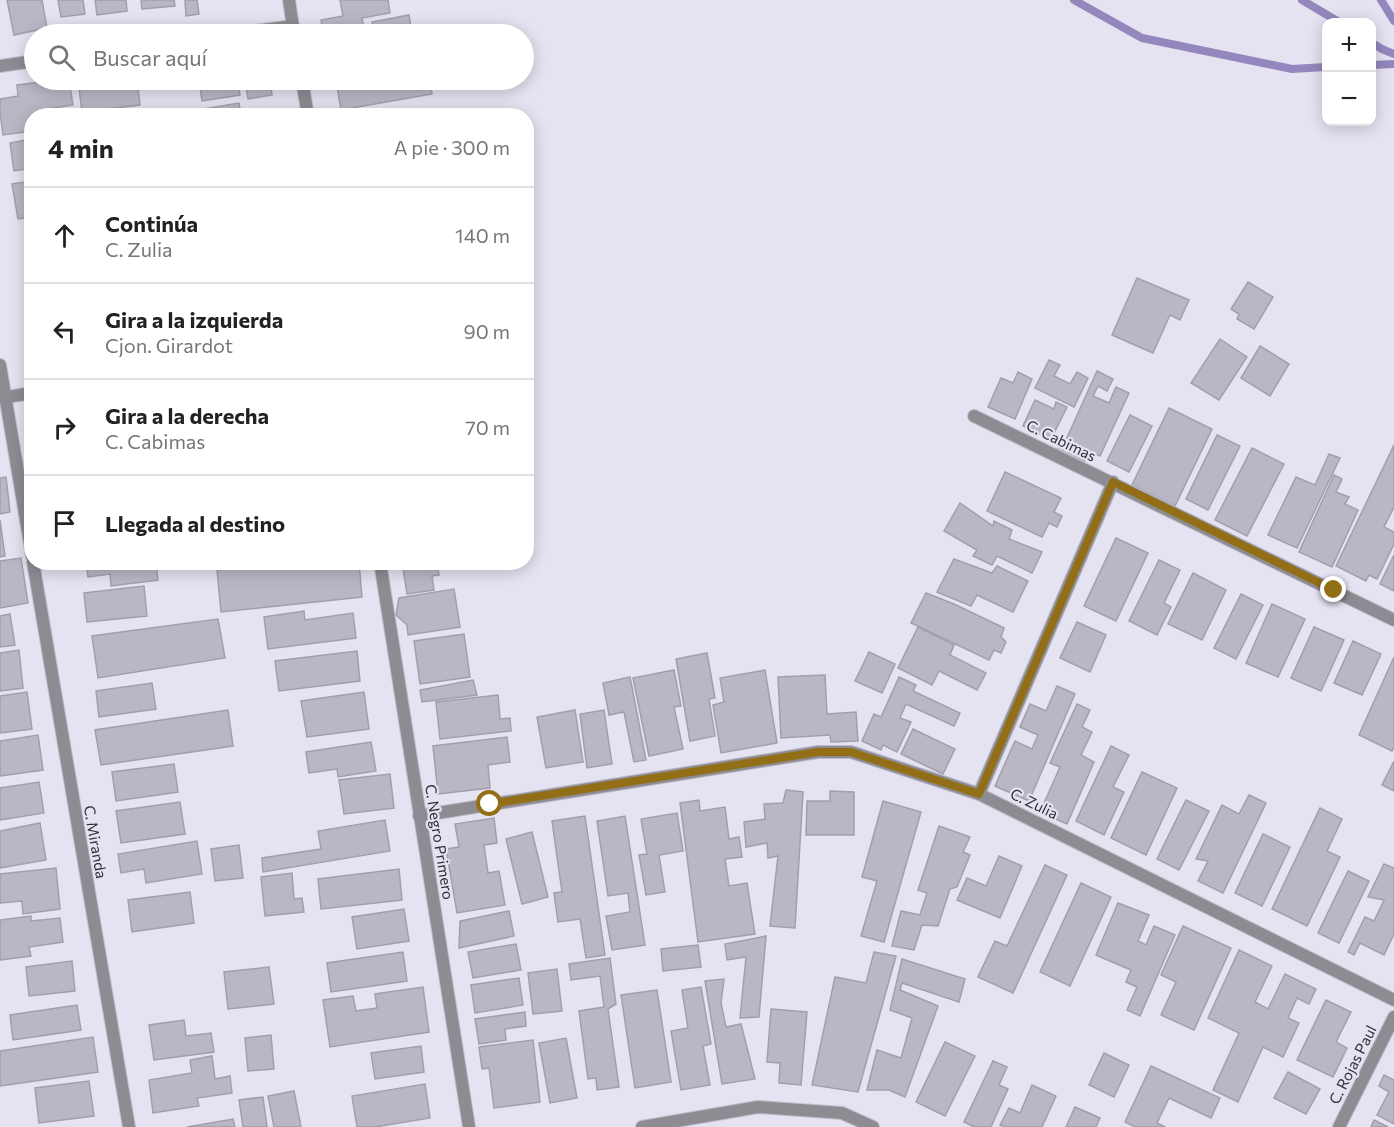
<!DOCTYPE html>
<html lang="es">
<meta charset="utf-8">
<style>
body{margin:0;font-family:Commissioner,sans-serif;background:#f2f2f2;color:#222}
.controls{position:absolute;right:18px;top:18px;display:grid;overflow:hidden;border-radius:12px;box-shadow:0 3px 15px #0003}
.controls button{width:54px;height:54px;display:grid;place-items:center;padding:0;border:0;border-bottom:2px solid #e0e0e0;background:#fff;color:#222;font:30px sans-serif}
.stop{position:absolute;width:18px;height:18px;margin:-14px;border:4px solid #926f16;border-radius:50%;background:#fff}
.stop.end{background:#926f16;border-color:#fff;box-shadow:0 2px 6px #0008}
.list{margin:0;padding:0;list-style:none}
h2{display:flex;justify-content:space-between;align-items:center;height:78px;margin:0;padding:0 24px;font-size:26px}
h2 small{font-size:20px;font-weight:400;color:#767676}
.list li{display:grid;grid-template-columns:39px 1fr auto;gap:18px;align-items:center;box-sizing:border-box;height:96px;padding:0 24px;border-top:2px solid #e0e0e0}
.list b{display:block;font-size:22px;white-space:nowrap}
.list p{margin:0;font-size:20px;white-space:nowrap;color:#767676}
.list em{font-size:20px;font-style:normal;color:#767676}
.icon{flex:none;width:33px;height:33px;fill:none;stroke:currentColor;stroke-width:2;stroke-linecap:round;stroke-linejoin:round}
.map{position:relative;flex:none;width:1394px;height:1127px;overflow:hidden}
.search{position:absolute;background:#fff;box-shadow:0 3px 15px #0003;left:24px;top:24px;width:510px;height:66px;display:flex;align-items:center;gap:15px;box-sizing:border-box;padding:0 21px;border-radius:33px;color:#767676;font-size:22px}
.panel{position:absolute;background:#fff;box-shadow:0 3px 15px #0003;left:24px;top:108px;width:510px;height:462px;border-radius:24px}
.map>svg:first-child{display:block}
</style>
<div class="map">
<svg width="1394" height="1127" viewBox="0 0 1394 1127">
<rect width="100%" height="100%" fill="#e5e2f1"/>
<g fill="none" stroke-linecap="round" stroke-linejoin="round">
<g stroke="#9487bd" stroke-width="8">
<path d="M1074,0L1142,38L1292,69L1326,67"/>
<path d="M1302,0L1339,22"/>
<path d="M1381,0L1394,21"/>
<path d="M1372,43L1382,49L1394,54"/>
<path d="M1372,65L1394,64"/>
</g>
</g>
<g fill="#bab7c5" stroke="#a19fad" stroke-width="1.5">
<path d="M7,0H42L47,28L14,35Z"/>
<path d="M58,0H83L85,14L61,17Z"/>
<path d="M95,0H126L127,11L97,15Z"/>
<path d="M141,0H174L175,6L142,9Z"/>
<path d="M185,0H197L199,14L186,16Z"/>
<path d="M340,0H388L390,13L362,18L365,34H323L321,20L343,16Z"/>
<path d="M409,15L412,34H374L372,22Z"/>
<path d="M57,80H69L73,105L41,110V116H32V131L3,135L0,112V99L18,96L17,85Z"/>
<path d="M78,80H137L140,105L82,112Z"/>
<path d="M199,80H238L240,95L202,101Z"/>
<path d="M245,80H270L272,95L248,99Z"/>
<path d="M336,80H430L432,94L341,110Z"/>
<path d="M239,103L241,115L274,110L275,116H204L203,109Z"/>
<path d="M32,139V168L14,171L10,143Z"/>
<path d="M32,181V217L18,219L12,184Z"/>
<path d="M32,229V259H30L26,230Z"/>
<path d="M1137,278L1189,300L1180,320L1170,315L1153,353L1112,335Z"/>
<path d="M1248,282L1273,297L1254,329L1237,319L1239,314L1231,309Z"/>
<path d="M1220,339L1247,357L1219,400L1191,383Z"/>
<path d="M1260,346L1289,364L1270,396L1241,378Z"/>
<path d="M1049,360L1060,365L1054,376L1070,384L1077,372L1088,378L1074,407L1035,388Z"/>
<path d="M1097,371L1113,379L1107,391L1098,386L1093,396L1109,403L1116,387L1129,393L1100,456L1089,451L1084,462L1057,450L1062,440L1065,442Z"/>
<path d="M1018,372L1032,379L1015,419L988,407L1001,378L1013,383Z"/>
<path d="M1035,400L1054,409L1056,402L1067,407L1051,439L1023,426Z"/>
<path d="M1169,408L1212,429L1175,506L1132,485Z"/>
<path d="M1130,415L1152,426L1129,472L1107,461Z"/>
<path d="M1217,435L1240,446L1208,510L1186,499Z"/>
<path d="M1394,445V507L1384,527L1394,532V544L1377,579L1369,575L1366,581L1336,566Z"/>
<path d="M1252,448L1284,464L1247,536L1215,520Z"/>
<path d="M1329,454L1340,458L1297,548L1268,535L1296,477L1315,485Z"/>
<path d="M1005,472L1061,498L1054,512L1062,516L1057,527L1049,523L1042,537L987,511Z"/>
<path d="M1334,475L1342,479L1336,492L1349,497L1345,504L1358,510L1332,567L1299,552Z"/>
<path d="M6,477L10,512L0,514V478Z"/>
<path d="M960,503L993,526L994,521L1012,530L1009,539L1042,552L1032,573L997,556L992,565L973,556L977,550L944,531Z"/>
<path d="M0,520L5,556L0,557Z"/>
<path d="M1116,538L1148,553L1116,621L1084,606Z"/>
<path d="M1394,555V591L1380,584Z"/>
<path d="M21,558L28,603L0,608V561Z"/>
<path d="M954,559L992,573L997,566L1028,581L1013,612L977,595L971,606L937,592Z"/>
<path d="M1159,560L1180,570L1164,603L1171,607L1157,635L1129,621Z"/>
<path d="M86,562H156L158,580L111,586L110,574L88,577Z"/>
<path d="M292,562H359L362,597L221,612L217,570Z"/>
<path d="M402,562H437L439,575L432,576L434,590L407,594Z"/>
<path d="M1193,573L1226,590L1202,640L1168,624Z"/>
<path d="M144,586L147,616L87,622L84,593Z"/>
<path d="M454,589L460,627L408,635L407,625L396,615L399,598Z"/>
<path d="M926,593L954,604L1004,628L1001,637L1006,642L1001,653L994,650L989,660L911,623Z"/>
<path d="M1241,594L1263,605L1236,659L1214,648Z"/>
<path d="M1272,604L1305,619L1278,677L1246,663Z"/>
<path d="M304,611L305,620L353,613L356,638L268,649L264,617Z"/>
<path d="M10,614L15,645L0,647V616Z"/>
<path d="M218,619L225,658L98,678L92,636Z"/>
<path d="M1077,622L1106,635L1090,672L1060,658Z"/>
<path d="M918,627L954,645L950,655L986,673L977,690L939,671L932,685L898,668Z"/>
<path d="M1314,627L1344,640L1321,691L1291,678Z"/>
<path d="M464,634L470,677L420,684L414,641Z"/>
<path d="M1353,641L1381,654L1362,695L1334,683Z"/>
<path d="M19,650L23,688L0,691V653Z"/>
<path d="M357,651L360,681L279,691L275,661Z"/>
<path d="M869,652L895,664L882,693L855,681Z"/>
<path d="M707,653L715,698L709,699L715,736L690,741L676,659Z"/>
<path d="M1394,657V747L1392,751L1359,735Z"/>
<path d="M674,670L681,706L674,707L683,749L649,756L633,678Z"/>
<path d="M765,670L777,743L721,753L713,705L724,702L720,678Z"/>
<path d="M825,675L827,714L856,712L858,741L831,742L830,735L781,738L778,677Z"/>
<path d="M630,677L646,760L634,762L624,712L609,715L603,683Z"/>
<path d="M899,677L916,685L913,691L960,713L954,726L906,704L900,718L911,722L897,752L883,745L881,750L862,741L874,714L881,717Z"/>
<path d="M473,680L477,695L422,702L420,690Z"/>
<path d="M152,683L156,709L99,717L96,691Z"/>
<path d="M1057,686L1075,694L1029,801L995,786L1015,741L1032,749L1038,735L1020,727L1030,704L1046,711Z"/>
<path d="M27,692L32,729L0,733V696Z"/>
<path d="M364,692L369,729L307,737L301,701Z"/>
<path d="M498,695L500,719L510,718L511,731L440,739L436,702Z"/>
<path d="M1077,704L1090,710L1082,727L1092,732L1081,755L1094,762L1067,824L1040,812L1060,767L1050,763Z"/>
<path d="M228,710L233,746L101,765L95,730Z"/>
<path d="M575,710L583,762L546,768L537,717Z"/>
<path d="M604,710L612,764L587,768L580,714Z"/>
<path d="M913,729L955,749L943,774L901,754Z"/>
<path d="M38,735L43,770L0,776V741Z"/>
<path d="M507,737L510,762L488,765L490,788L438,794L433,746Z"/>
<path d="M371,742L376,771L338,777L337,769L309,773L306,752Z"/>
<path d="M1111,746L1129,755L1113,787L1124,792L1104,835L1076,821Z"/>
<path d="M1394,761V791L1382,785Z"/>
<path d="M174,764L178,792L116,801L112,772Z"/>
<path d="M1142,772L1177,788L1146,855L1111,838Z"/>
<path d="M390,774L394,808L344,814L339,780Z"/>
<path d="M39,782L44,813L0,820V788Z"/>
<path d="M786,790L803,792L795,928L770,926L778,856L768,858L767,843L746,847L744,822L765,819L764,804L783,803Z"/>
<path d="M830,791L854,792V835H806L807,801H830Z"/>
<path d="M1249,795L1266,803L1223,893L1198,881L1208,861L1196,859L1222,805L1239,814Z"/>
<path d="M699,800L700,811L725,807L729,839L739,837L742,857L725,859L729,886L747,883L755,934L698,942L680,803Z"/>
<path d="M1186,800L1209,811L1179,870L1157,859Z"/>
<path d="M883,801L921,812L884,942L861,936L877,881L862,877Z"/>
<path d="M180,802L185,834L121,843L116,811Z"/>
<path d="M1320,808L1342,819L1327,851L1340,857L1307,926L1272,909Z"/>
<path d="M677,813L683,851L659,855L665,892L646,895L639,855L647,854L641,819Z"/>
<path d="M585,816L605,955L586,958L580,919L558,922L554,893L562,892L552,821Z"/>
<path d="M625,816L645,945L612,950L606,916L630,912L628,893L608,896L597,821Z"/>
<path d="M494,818L497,843L484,845L488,873L499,871L505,905L457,913L446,849L459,847L455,824Z"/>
<path d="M385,820L390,851L263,872L262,858L321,849L318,831Z"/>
<path d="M40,823L46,860L0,868V831Z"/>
<path d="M939,826L970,837L963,852L970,855L957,887L950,889L938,926L922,925L914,950L892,946L901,911L920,915L927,893L918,890Z"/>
<path d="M532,832L548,897L522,904L506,839Z"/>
<path d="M1263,834L1290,847L1262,906L1235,893Z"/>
<path d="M197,841L202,874L146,883L144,869L121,873L118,854Z"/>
<path d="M239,845L243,878L215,881L211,849Z"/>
<path d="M999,856L1022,866L1000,918L957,900L967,878L986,886Z"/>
<path d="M1384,864L1394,868V934L1384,955L1360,943L1354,955L1348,952L1365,917L1374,921L1384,900L1368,897Z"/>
<path d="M1045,865L1067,875L1013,993L978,977L995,941L1007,946Z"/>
<path d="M56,868L60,909L23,914L22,901L0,903V874Z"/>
<path d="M399,869L402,900L321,909L318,879Z"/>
<path d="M1348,871L1369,881L1339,943L1318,933Z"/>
<path d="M292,873L294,899L302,898L304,912L265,916L261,877Z"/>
<path d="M1081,883L1111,897L1070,986L1040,972Z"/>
<path d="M190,892L194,923L132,932L128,900Z"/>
<path d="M1118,903L1149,915L1138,941L1146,945L1154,926L1175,935L1140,1016L1127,1010L1137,987L1126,982L1131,970L1096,955Z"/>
<path d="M404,909L409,941L357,949L352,917Z"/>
<path d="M509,911L514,936L459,948L460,921Z"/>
<path d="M31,916V921L60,918L63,942L29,947L31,956L0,960V920Z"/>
<path d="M1183,926L1231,948L1194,1030L1161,1015L1176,982L1161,975Z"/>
<path d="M766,936L759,1017L740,1018L746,957L727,960L725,944Z"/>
<path d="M516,944L521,970L473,978L468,952Z"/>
<path d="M698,945L701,967L663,971L661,949Z"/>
<path d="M1239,950L1272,966L1255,1002L1268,1009L1285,974L1316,989L1309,1004L1297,998L1288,1018L1299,1023L1283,1057L1263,1047L1238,1102L1213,1090L1239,1033L1208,1018Z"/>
<path d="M403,952L407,981L331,992L327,963Z"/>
<path d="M874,952L896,956L858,1092L812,1085L835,977L866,983Z"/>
<path d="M610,958L616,1004L608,1009L619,1087L597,1090L596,1078L588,1079L579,1011L604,1007L600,976L571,980L569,964Z"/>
<path d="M902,959L965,979L959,1002L902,983L900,990L938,1006L905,1097L889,1090H867L877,1050L901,1058L912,1018L890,1010Z"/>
<path d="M72,961L75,991L29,996L26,967Z"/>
<path d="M269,967L274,1004L228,1009L224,972Z"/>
<path d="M557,969L562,1011L533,1014L528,973Z"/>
<path d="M519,978L523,1005L475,1013L471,985Z"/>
<path d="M724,979L721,1003L726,1027L741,1024L755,1079L722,1084L705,981Z"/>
<path d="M423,987L429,1032L330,1047L323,1000L353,996L356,1011L377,1008L375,994Z"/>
<path d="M701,987L711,1044L703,1046L710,1085L681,1090L671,1031L688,1028L682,990Z"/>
<path d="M657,990L671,1082L635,1088L621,995Z"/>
<path d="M1326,1000L1351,1012L1336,1042L1347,1048L1333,1077L1297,1060Z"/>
<path d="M77,1005L81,1030L13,1040L10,1015Z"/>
<path d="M771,1009L807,1012L801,1085L779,1083L780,1063L767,1062Z"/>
<path d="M525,1012L526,1026L505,1029L506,1040L479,1044L475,1019Z"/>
<path d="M184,1020L186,1036L211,1033L214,1052L154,1060L149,1025Z"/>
<path d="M271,1035L274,1069L248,1071L245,1038Z"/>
<path d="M93,1037L98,1072L0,1086V1051Z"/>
<path d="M566,1038L577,1098L550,1103L539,1043Z"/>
<path d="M533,1040L540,1102L494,1108L489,1068L482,1069L479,1047Z"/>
<path d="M945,1042L975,1056L945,1116L916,1102Z"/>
<path d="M421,1046L424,1072L375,1079L371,1053Z"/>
<path d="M1104,1053L1129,1065L1114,1097L1089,1085Z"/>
<path d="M212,1056L215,1079L230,1076L232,1093L197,1098L199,1106L153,1113L149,1080L192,1073L190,1060Z"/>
<path d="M993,1061L1007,1067L999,1085L1008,1089L991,1127H974L964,1122Z"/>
<path d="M1151,1066L1220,1098L1211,1118L1169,1098L1157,1123L1165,1127H1135L1125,1122Z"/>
<path d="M1288,1072L1320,1089L1306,1114L1274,1098Z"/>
<path d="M1384,1075L1394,1080V1124L1377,1115L1389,1092L1379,1086Z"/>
<path d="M89,1081L94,1116L39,1123L35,1088Z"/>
<path d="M425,1084L430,1118L375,1127H357L352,1096Z"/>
<path d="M1032,1085L1056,1096L1042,1127H1005L1000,1125L1009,1108L1020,1113Z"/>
<path d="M294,1091L301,1127H274L268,1096Z"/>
<path d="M263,1097L267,1127H243L239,1100Z"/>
<path d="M1075,1107L1100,1118L1096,1127H1066Z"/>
<path d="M233,1119L235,1127H187Z"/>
<path d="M1374,1120L1388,1127H1371Z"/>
</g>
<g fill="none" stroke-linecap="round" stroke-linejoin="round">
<g stroke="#c1becb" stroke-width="14">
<g id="minor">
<path d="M289,0L294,34"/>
<path d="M232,34L293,26"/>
<path d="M0,66L34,61"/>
<path d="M302,80L308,116"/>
<path d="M0,365L32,556"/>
<path d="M0,398L32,393"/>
<path d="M974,416L1394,620"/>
<path d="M33,562L129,1127"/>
<path d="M380,562L469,1127"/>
<path d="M979,794L1113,482"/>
<path d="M419,816L818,752H851L979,794L1394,1000"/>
<path d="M642,1127L758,1107L842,1113L873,1127"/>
<path d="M1339,1127L1394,1017"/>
</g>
</g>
<use href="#minor" stroke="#8d8c92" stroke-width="12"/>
</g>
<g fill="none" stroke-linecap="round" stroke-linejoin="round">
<path stroke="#926f16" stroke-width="8" d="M490,804L818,752H851L979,794L1113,482L1334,590"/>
</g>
<g text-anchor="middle" stroke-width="4.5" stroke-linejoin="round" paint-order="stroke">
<g font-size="15" fill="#302f35" stroke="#e5e2f1">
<text transform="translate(1061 441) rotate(26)" y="5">C. Cabimas</text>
<text transform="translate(1034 804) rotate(26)" y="5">C. Zulia</text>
<text transform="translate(95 842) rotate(80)" y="5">C. Miranda</text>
<text transform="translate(439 842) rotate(81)" y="5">C. Negro Primero</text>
<text transform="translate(1353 1065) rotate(-63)" y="5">C. Rojas Paul</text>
</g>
</g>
</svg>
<div class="controls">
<button>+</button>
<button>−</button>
</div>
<div class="stop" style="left:490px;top:804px"></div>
<div class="stop end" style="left:1334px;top:590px"></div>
<div class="search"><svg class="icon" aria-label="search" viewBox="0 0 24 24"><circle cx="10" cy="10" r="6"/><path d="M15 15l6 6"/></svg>Buscar aquí</div>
<section class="panel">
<h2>4 min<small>A pie · 300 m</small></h2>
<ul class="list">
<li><svg class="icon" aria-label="ahead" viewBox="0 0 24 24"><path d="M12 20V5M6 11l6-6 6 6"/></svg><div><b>Continúa</b><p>C. Zulia</p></div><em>140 m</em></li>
<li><svg class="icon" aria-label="left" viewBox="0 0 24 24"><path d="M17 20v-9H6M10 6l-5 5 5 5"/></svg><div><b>Gira a la izquierda</b><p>Cjon. Girardot</p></div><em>90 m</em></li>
<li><svg class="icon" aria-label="right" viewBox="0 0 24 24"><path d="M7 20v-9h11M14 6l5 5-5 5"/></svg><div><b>Gira a la derecha</b><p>C. Cabimas</p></div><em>70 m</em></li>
<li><svg class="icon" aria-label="arrive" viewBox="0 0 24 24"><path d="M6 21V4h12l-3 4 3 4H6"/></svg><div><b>Llegada al destino</b></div></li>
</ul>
</section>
</div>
